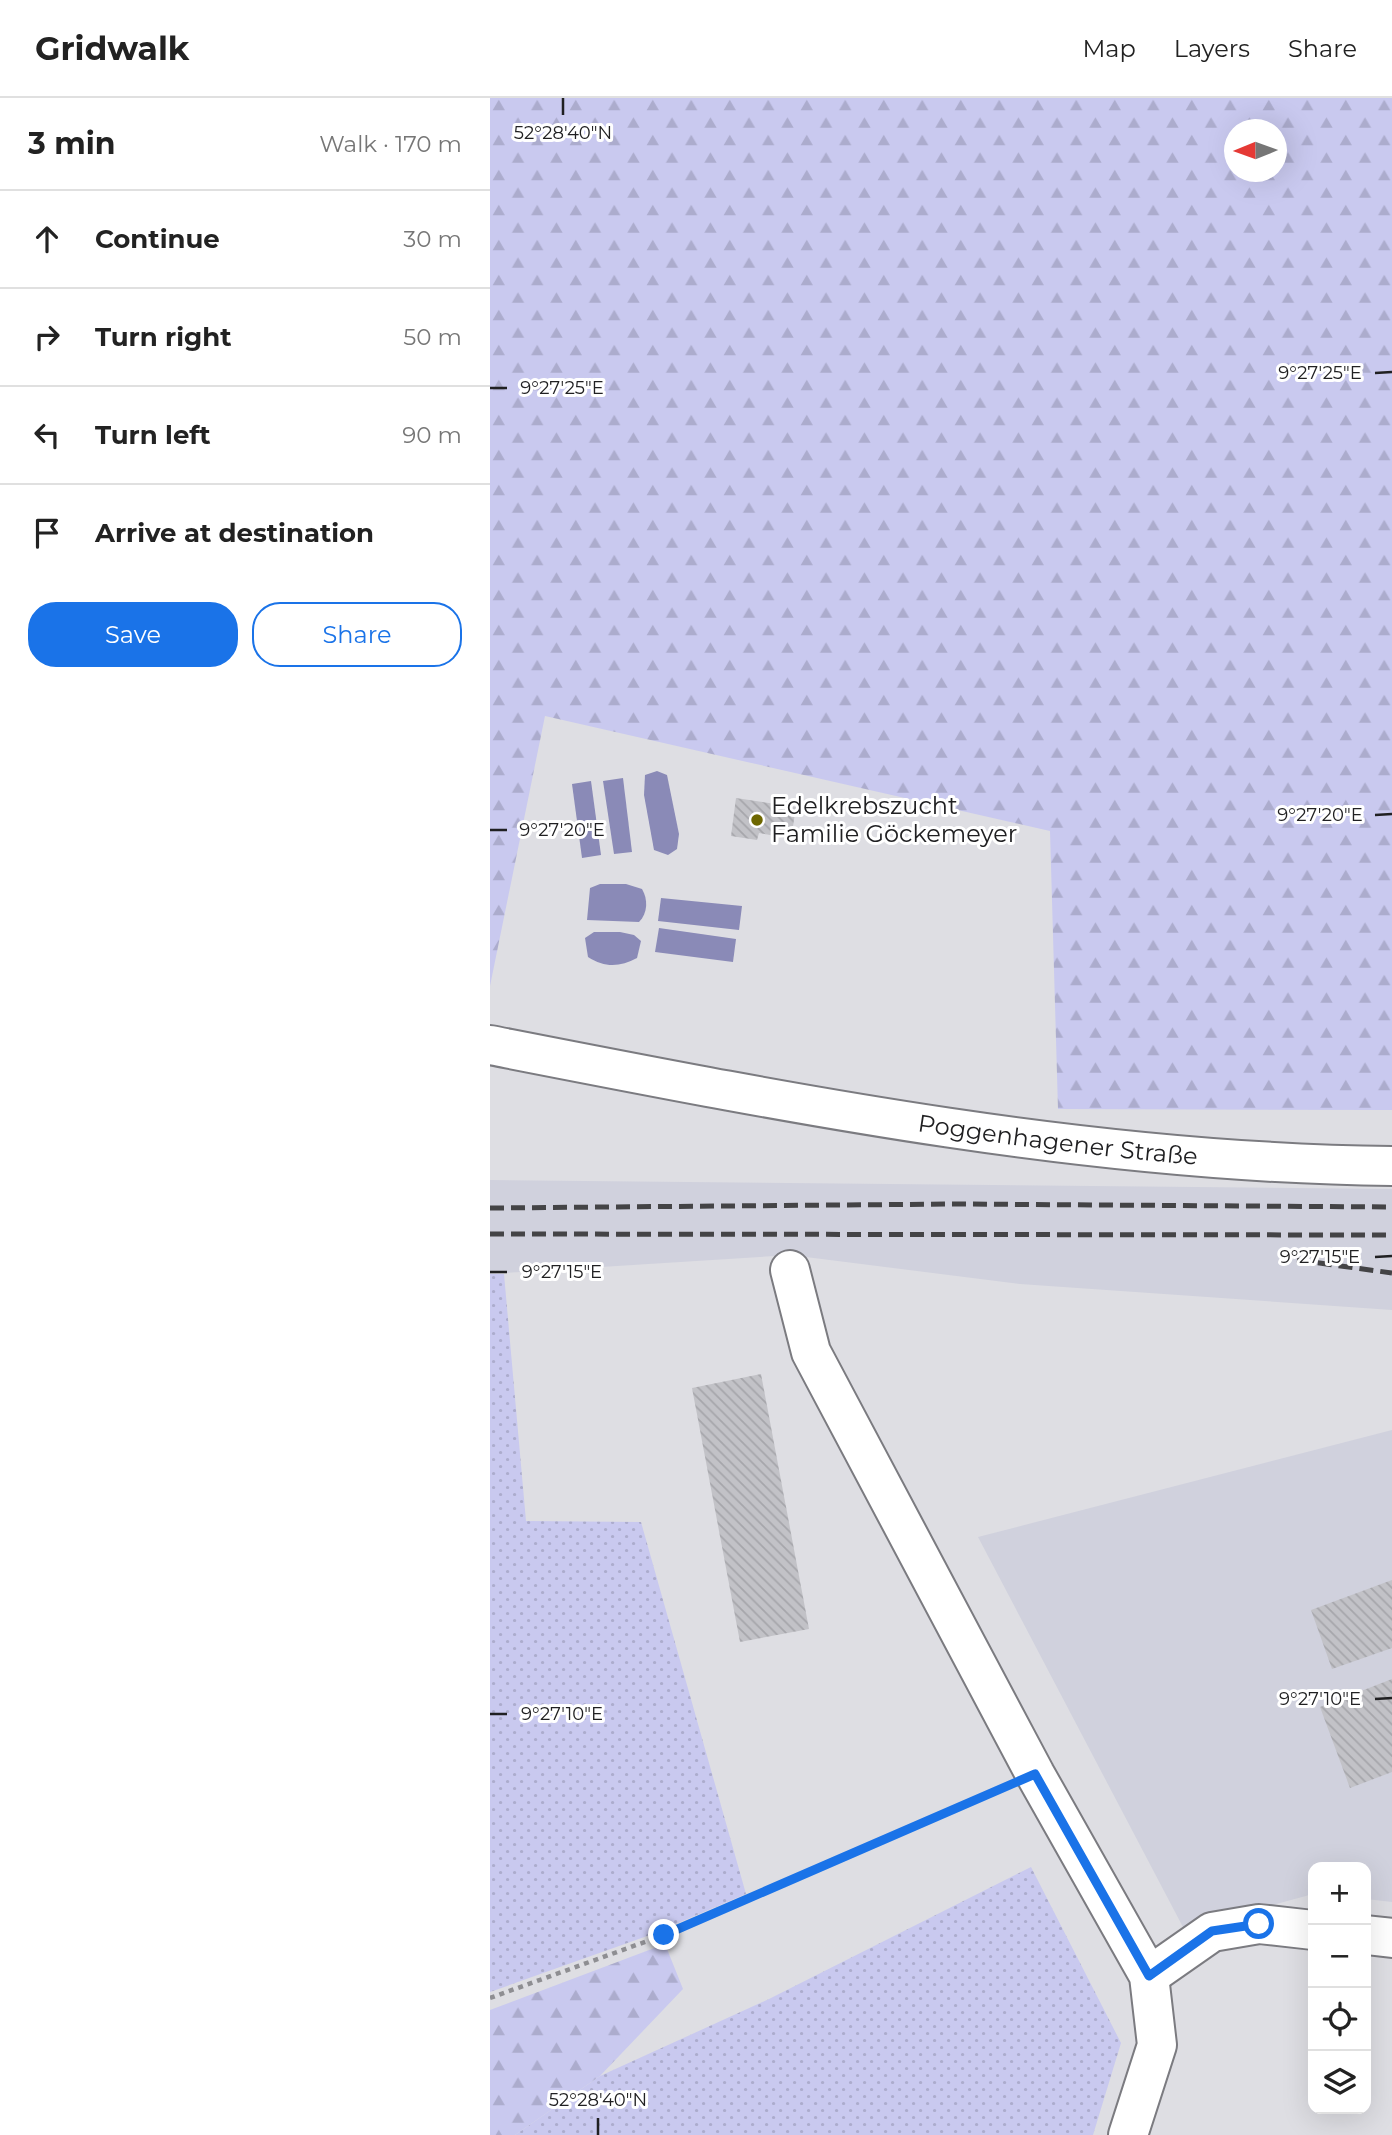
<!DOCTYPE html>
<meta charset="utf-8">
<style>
body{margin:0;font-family:Montserrat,sans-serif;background:#f6f6f6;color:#222}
.controls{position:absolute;right:21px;bottom:21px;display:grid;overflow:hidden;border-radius:14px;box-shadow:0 7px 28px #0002}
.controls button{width:63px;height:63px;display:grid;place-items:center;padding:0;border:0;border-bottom:2px solid #e0e0e0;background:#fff;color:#222;font:35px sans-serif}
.compass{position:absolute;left:734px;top:21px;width:63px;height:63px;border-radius:50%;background:#fff;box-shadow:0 7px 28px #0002;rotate:269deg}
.stop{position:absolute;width:21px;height:21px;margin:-16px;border:5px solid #1a73e8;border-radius:50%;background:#fff}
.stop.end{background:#1a73e8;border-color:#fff;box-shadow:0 2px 7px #0008}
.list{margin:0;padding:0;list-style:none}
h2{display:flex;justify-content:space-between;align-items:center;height:91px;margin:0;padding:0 28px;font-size:30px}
h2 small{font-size:23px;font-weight:400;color:#767676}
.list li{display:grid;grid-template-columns:46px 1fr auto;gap:21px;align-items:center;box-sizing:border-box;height:98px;padding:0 28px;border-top:2px solid #e0e0e0}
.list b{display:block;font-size:26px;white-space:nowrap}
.list em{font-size:23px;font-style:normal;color:#767676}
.actions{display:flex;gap:14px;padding:21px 28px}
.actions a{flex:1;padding:16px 0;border:2px solid #1a73e8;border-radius:28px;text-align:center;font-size:24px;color:#1a73e8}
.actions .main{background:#1a73e8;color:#fff}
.icon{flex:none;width:38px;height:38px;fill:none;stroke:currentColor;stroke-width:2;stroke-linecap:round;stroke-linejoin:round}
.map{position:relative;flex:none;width:902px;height:2037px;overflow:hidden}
header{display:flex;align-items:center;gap:42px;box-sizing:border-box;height:98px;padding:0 35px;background:#fff;border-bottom:2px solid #e0e0e0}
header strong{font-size:33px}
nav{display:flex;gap:38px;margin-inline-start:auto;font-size:24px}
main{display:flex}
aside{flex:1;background:#fff}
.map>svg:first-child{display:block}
</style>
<header>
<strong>Gridwalk</strong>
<nav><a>Map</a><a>Layers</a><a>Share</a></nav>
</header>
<main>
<aside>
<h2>3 min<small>Walk · 170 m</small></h2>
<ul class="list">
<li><svg class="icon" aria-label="ahead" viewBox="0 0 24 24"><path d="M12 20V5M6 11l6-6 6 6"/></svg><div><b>Continue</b></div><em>30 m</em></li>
<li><svg class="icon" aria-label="right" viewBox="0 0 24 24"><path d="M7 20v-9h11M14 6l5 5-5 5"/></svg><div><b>Turn right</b></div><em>50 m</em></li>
<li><svg class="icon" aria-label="left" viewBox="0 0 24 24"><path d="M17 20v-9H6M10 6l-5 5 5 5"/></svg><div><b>Turn left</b></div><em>90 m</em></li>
<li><svg class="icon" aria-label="arrive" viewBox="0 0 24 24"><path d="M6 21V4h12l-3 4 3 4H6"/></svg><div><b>Arrive at destination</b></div></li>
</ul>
<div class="actions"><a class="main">Save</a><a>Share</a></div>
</aside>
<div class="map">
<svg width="902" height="2037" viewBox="0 0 902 2037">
<defs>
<pattern id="grass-dots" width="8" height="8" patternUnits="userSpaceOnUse" patternTransform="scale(1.75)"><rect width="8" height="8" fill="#c9c9ef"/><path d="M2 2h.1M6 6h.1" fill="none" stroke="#acaccd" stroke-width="1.8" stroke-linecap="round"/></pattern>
<pattern id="forest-firs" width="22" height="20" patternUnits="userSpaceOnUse" patternTransform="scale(1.75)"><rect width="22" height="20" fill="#c9c9ef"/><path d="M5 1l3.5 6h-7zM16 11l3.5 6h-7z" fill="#acaccd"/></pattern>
<pattern id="building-back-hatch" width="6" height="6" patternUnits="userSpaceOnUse" patternTransform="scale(1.75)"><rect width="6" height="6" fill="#c2c2c7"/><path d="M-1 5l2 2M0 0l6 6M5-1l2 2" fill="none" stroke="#a6a6ab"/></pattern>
</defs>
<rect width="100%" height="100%" fill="#dedee3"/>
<g fill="#d0d1dd">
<path d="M0,1082L902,1091V1212L530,1186L300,1157L0,1176Z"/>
<path d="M902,1332V1804L876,1801V1769H823V1796L694,1831L488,1439Z"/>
</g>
<g fill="url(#grass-dots)">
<path d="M0,1176H14L36,1423L151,1424L256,1796L160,1837L0,1894Z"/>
<path d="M541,1769L631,1945L603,2037H25L110,1978L279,1901Z"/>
</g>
<g fill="url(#forest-firs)" fill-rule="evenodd">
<path d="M0,0H902V1012L568,1011L560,733L55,618L0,888ZM744,32H786V74H744Z"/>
<path d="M175,1846L193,1891L110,1978L25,2037H0V1912Z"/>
</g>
<g fill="#8a8ab7">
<path d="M167,673L177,677L189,736L187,751L178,757L164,752L154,697L155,677Z"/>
<path d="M133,680L142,754L124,756L113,683Z"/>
<path d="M101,683L111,757L92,760L82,686Z"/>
<path d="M110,786H136L152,791C158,801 158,815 149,824L97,822L100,790Z"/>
<path d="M171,800L252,808L249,832L168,823Z"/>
<path d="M169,830L246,841L243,864L165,854Z"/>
<path d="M104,834H130L144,837L151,843L147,860C130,869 115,870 98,859L95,840Z"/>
</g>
<g fill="url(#building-back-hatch)">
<path d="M246,700L306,709L301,741L269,735L267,742L241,738Z"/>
<path d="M271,1276L319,1531L250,1544L202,1290Z"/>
<path d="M902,1482V1550L842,1571L821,1512Z"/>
<path d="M902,1581V1674L860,1690L830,1609Z"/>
</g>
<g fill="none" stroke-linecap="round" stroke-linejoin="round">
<g stroke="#7b7b80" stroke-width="42">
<g id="minor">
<path id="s1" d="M0,947C297,1005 598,1065 902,1068"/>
<path d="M300,1172L321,1254L545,1676L659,1878L667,1947L638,2037"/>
<path d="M876,1837L902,1840"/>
<path d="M659,1878L722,1834L769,1826L823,1832"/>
</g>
</g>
<path stroke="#8e8e92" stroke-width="4.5" stroke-dasharray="5 5" stroke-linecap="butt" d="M0,1900L174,1837L514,1689"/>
<use href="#minor" stroke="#fff" stroke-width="38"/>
<g stroke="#444446" stroke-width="5" stroke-dasharray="14 7" stroke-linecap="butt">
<path d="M0,1110L466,1106L902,1109"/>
<path d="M0,1136L902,1137"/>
<path d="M807,1162L902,1175"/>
</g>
</g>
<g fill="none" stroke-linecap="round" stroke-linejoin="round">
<path stroke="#1a73e8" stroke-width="9" d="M174,1837L545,1676L659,1878L722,1833L769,1826"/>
</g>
<path fill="none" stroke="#202022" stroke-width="2.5" d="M73,0V17M885,275L902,274M0,290H17M885,717L902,716M0,732H17M885,1159L902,1158M0,1174H17M885,1601L902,1600M0,1616H17M108,2020V2037"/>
<circle fill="#6e6700" stroke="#fff" stroke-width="2.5" cx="267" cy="722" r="7"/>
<g text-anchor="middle" stroke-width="6" stroke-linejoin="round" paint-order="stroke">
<g font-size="24" fill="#202022" stroke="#fff" text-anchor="start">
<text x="281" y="716">Edelkrebszucht<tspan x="281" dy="28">Familie Göckemeyer</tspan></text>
</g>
<g font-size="24" fill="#202022" stroke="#fff">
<text dy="8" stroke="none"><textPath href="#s1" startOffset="576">Poggenhagener Straße</textPath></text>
</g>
</g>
<g font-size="18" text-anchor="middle" fill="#202022" stroke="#fff" stroke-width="6" stroke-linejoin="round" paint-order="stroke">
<text x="73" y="41">52°28'40"N</text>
<text x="830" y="281">9°27'25"E</text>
<text x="72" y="296">9°27'25"E</text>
<text x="830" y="723">9°27'20"E</text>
<text x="72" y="738">9°27'20"E</text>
<text x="830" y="1165">9°27'15"E</text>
<text x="72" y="1180">9°27'15"E</text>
<text x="830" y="1607">9°27'10"E</text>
<text x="72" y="1622">9°27'10"E</text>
<text x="108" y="2008">52°28'40"N</text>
</g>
</svg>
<div class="controls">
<button>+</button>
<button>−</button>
<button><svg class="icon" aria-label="locate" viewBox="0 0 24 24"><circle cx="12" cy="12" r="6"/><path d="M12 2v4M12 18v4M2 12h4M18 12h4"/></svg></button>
<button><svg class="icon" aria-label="layers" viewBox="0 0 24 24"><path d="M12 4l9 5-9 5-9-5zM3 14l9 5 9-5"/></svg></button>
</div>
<svg class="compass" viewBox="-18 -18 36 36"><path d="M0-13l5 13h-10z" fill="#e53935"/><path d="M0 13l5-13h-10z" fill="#767676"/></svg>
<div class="stop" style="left:769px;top:1826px"></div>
<div class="stop end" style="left:174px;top:1837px"></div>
</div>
</main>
